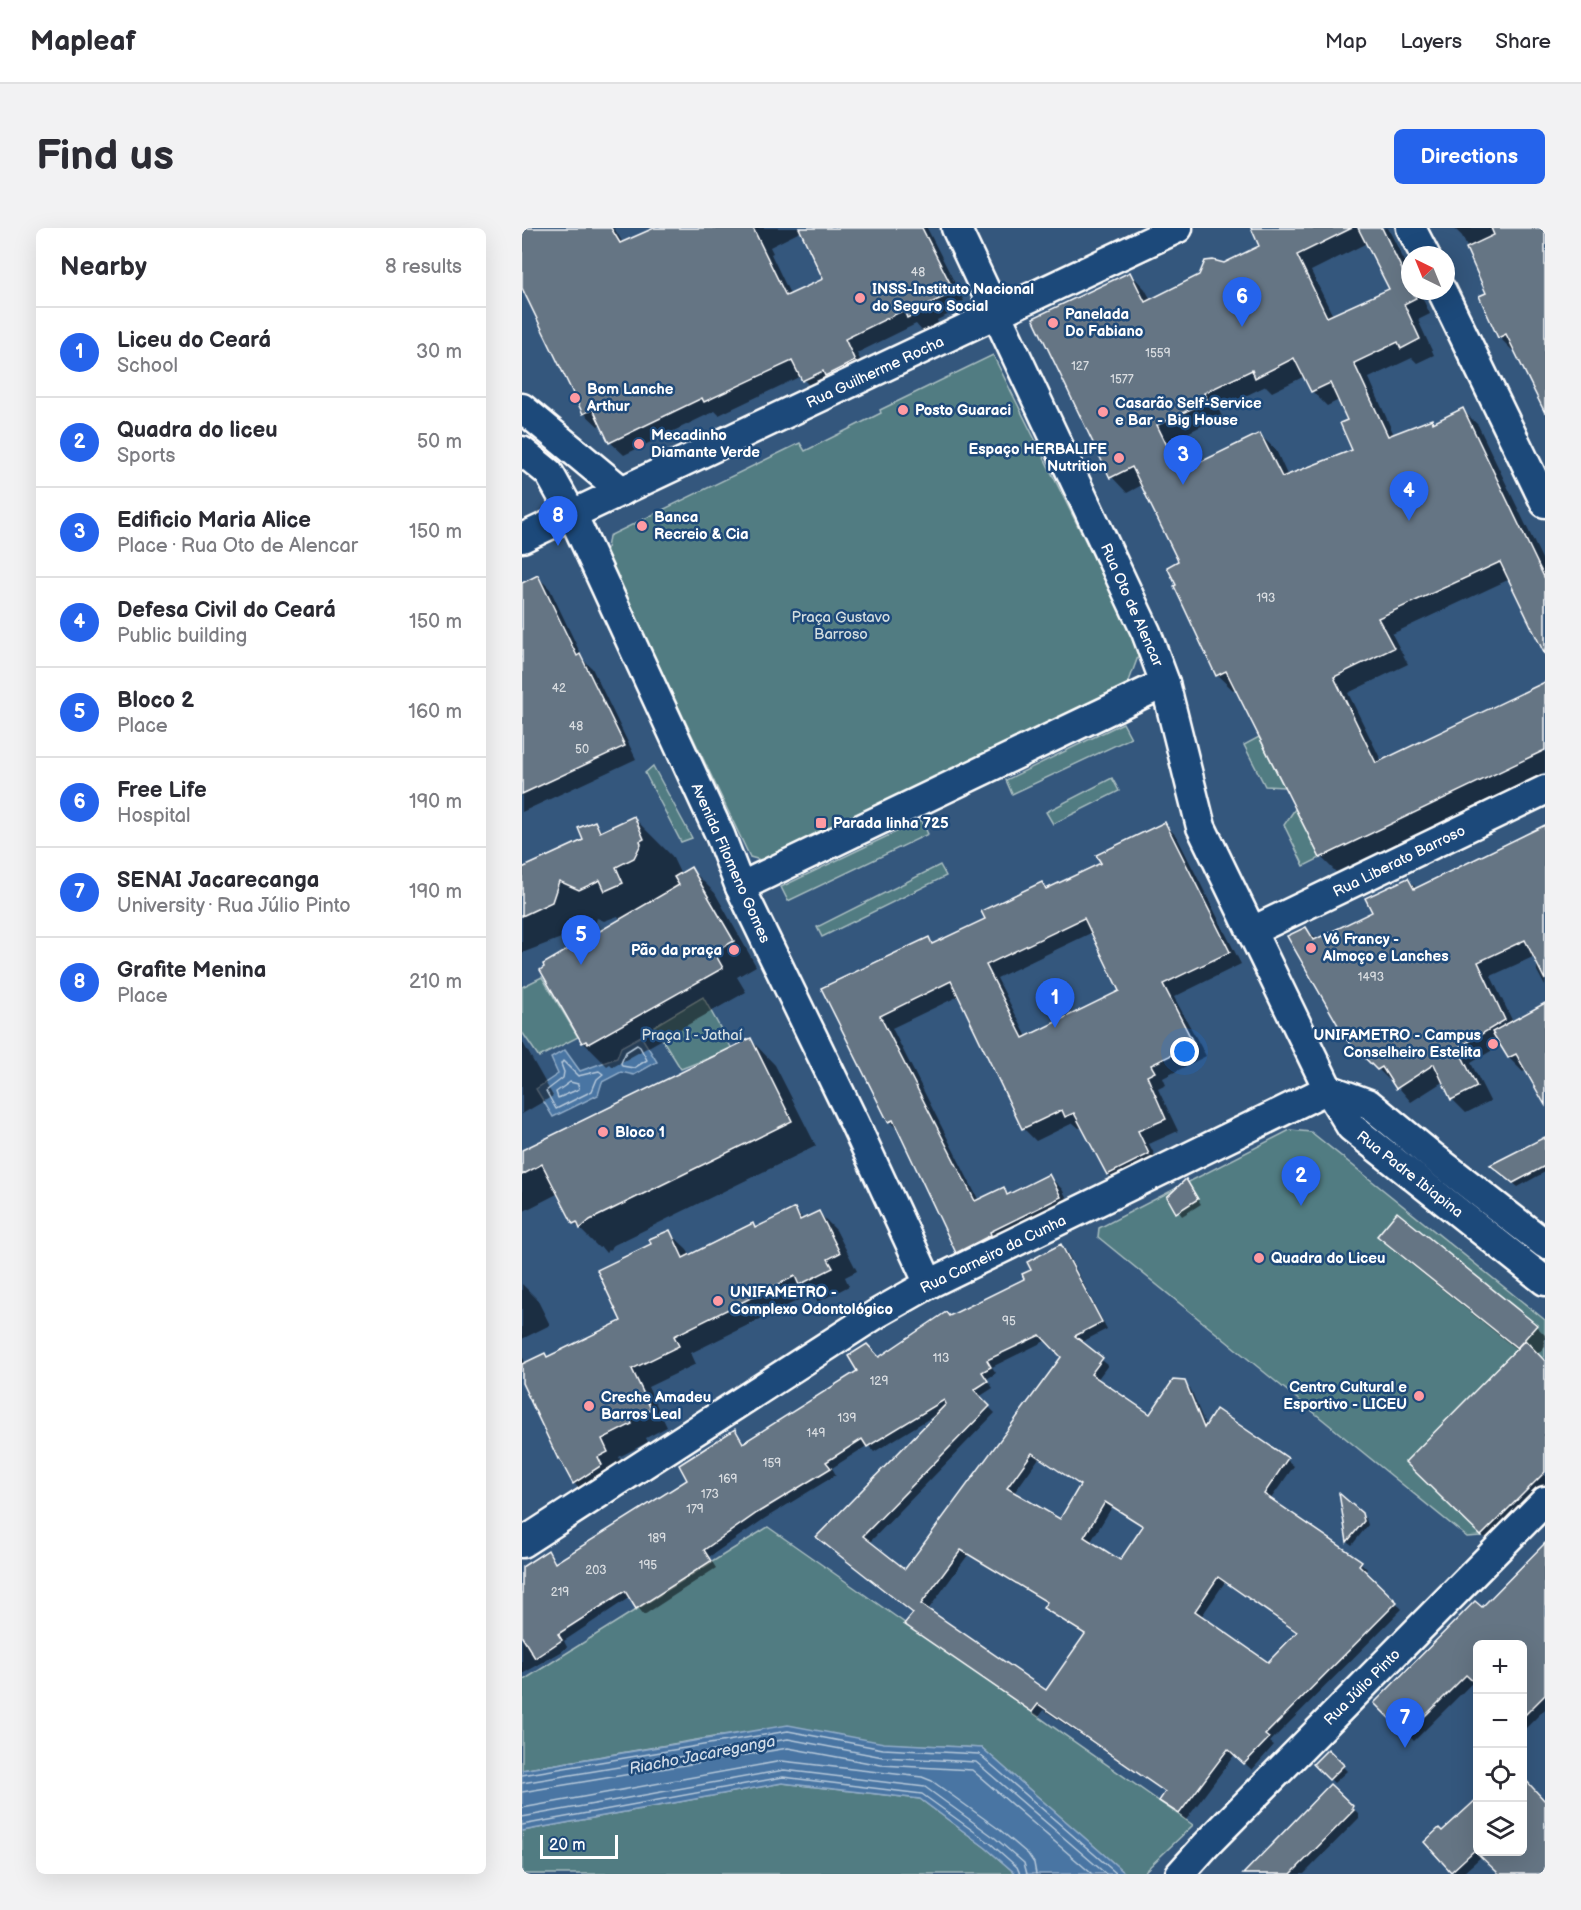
<!DOCTYPE html>
<meta charset="utf-8">
<style>
body{margin:0;font-family:"Balsamiq Sans",sans-serif;background:#f2f2f3;color:#2b2b33}
.controls{position:absolute;right:18px;bottom:18px;display:grid;overflow:hidden;border-radius:9px;box-shadow:0 6px 24px #0002}
.controls button{width:54px;height:54px;display:grid;place-items:center;padding:0;border:0;border-bottom:2px solid #e1e1e2;background:#fff;color:#2b2b33;font:30px sans-serif}
.compass{position:absolute;left:879px;top:18px;width:54px;height:54px;border-radius:50%;background:#fff;box-shadow:0 6px 24px #0002;rotate:317deg}
.scale{position:absolute;left:18px;bottom:15px;width:78px;box-sizing:border-box;padding-left:6px;border:3px solid #fff;border-top:0;font-size:16px;line-height:21px;white-space:nowrap;color:#fff;-webkit-text-stroke:4px #1f4a7a;paint-order:stroke}
.you{position:absolute;left:663px;top:824px;width:21px;height:21px;margin:-15px;border:4px solid #fff;border-radius:50%;background:#1a73e8;box-shadow:0 0 0 9px #1a73e833}
.badge{display:grid;place-items:center;width:39px;height:39px;border-radius:50%;background:#2563eb;color:#fff;font-size:20px;font-weight:700}
.pin{position:absolute;translate:-50% -50px;filter:drop-shadow(0 2px 3px #0008)}
.pin::after{content:'';position:absolute;top:32px;width:21px;height:18px;background:inherit;clip-path:polygon(0 0,100% 0,50% 100%)}
.list{margin:0;padding:0;list-style:none}
h2{display:flex;justify-content:space-between;align-items:center;height:78px;margin:0;padding:0 24px;font-size:26px}
h2 small{font-size:20px;font-weight:400;color:#7c7c81}
.list li{display:grid;grid-template-columns:39px 1fr auto;gap:18px;align-items:center;box-sizing:border-box;height:90px;padding:0 24px;border-top:2px solid #e1e1e2}
.list b{display:block;font-size:22px;white-space:nowrap}
.list p{margin:0;font-size:20px;white-space:nowrap;color:#7c7c81}
.list em{font-size:20px;font-style:normal;color:#7c7c81}
.icon{flex:none;width:33px;height:33px;fill:none;stroke:currentColor;stroke-width:2;stroke-linecap:round;stroke-linejoin:round}
.map{position:relative;flex:none;width:1023px;height:1646px;overflow:hidden;border-radius:9px}
header{display:flex;align-items:center;gap:36px;box-sizing:border-box;height:84px;padding:0 30px;background:#fff;border-bottom:2px solid #e1e1e2}
header strong{font-size:28px}
nav{display:flex;gap:33px;margin-inline-start:auto;font-size:21px}
.intro{display:flex;align-items:center;justify-content:space-between;box-sizing:border-box;height:144px;padding:0 36px}
h1{margin:0;font-size:42px}
.button{padding:15px 27px;border-radius:9px;background:#2563eb;color:#fff;font-size:21px;font-weight:700}
main{display:flex;gap:36px;padding:0 36px}
aside{flex:1;background:#fff;border-radius:9px;box-shadow:0 6px 24px #0002}
.map>svg:first-child{display:block}
</style>
<header>
<strong>Mapleaf</strong>
<nav><a>Map</a><a>Layers</a><a>Share</a></nav>
</header>
<div class="intro"><h1>Find us</h1><a class="button">Directions</a></div>
<main>
<aside>
<h2>Nearby<small>8 results</small></h2>
<ul class="list">
<li><span class="badge">1</span><div><b>Liceu do Ceará</b><p>School</p></div><em>30 m</em></li>
<li><span class="badge">2</span><div><b>Quadra do liceu</b><p>Sports</p></div><em>50 m</em></li>
<li><span class="badge">3</span><div><b>Edificio Maria Alice</b><p>Place · Rua Oto de Alencar</p></div><em>150 m</em></li>
<li><span class="badge">4</span><div><b>Defesa Civil do Ceará</b><p>Public building</p></div><em>150 m</em></li>
<li><span class="badge">5</span><div><b>Bloco 2</b><p>Place</p></div><em>160 m</em></li>
<li><span class="badge">6</span><div><b>Free Life</b><p>Hospital</p></div><em>190 m</em></li>
<li><span class="badge">7</span><div><b>SENAI Jacarecanga</b><p>University · Rua Júlio Pinto</p></div><em>190 m</em></li>
<li><span class="badge">8</span><div><b>Grafite Menina</b><p>Place</p></div><em>210 m</em></li>
</ul>
</aside>
<div class="map">
<svg width="1023" height="1646" viewBox="0 0 1023 1646">
<rect width="100%" height="100%" fill="#34577d"/>
<filter id="ink" filterUnits="userSpaceOnUse"><feTurbulence type="fractalNoise" baseFrequency=".0167" numOctaves="2"/><feDisplacementMap in="SourceGraphic" scale="12" xChannelSelector="R" yChannelSelector="G"/><feConvolveMatrix kernelMatrix="1 2 1 2 8 2 1 2 1" color-interpolation-filters="sRGB"/></filter>
<g filter="url(#ink)">
<g fill="#517b82" stroke="#a8bdc0" stroke-width="1.5">
<path d="M471,127L618,423L606,456L242,633L228,629L84,327L87,308L278,215L283,223L359,185L358,182Z"/>
<path d="M601,495L609,510L490,566L484,552Z"/>
<path d="M737,509L762,559L743,558L722,517Z"/>
<path d="M131,538L170,610L159,614L123,545Z"/>
<path d="M590,550L597,563L531,596L524,584Z"/>
<path d="M773,581L798,630L782,638L762,597Z"/>
<path d="M399,592L406,606L266,673L259,659Z"/>
<path d="M418,637L424,648L300,709L295,699Z"/>
<path d="M20,749L56,809L17,829L0,804V759Z"/>
<path d="M181,769L210,821L159,841L132,798Z"/>
<path d="M768,902L789,904L1023,1092V1243L959,1308L945,1309L576,1009L577,1000Z"/>
<path d="M246,1299L671,1597L620,1646H604L460,1520L197,1508L0,1542V1453Z"/>
<path d="M260,1555L398,1571L464,1620L494,1646H0V1603Z"/>
</g>
<g fill="#4875a3" stroke="#91acc8" stroke-width="1.5">
<path d="M119,808L135,834L112,847L99,844L80,854L76,867L31,889L14,861L36,846L29,830L43,822L58,843L95,830L99,819Z"/>
<path d="M266,1497L362,1515L460,1520L604,1646H494L464,1620L398,1571L260,1555L0,1603V1542Z"/>
</g>
<g fill="#0007" fill-rule="evenodd">
<path d="M0,0H92L101,15L133,0H405L442,73L436,76L438,81L415,92L416,95L400,103L394,96L335,125L345,147L294,166L279,148L197,187L193,183L102,227L88,214L80,196L76,198L62,185L2,61L0,64ZM280,3L303,52L269,68L249,26L251,25L248,19Z"/>
<path d="M740,0H866L888,44V63H897L908,86L896,92L912,127L895,135L890,130L847,150L872,207L912,196L941,182L956,197L1023,337V423L988,351L870,406L886,436L826,465L860,534L1023,456V544L814,644L799,629L715,460L711,462L695,447L658,334L620,257L605,265L590,249L513,91L608,45L623,61L629,72L739,19ZM845,15L869,62L811,88L789,43ZM783,148L790,163L805,178L817,172L827,193L832,223L766,249L754,222L738,207L664,243L649,213L700,188L696,181L744,158L750,164Z"/>
<path d="M932,0H1023V183L993,120L990,122L977,109L966,66L940,8Z"/>
<path d="M16,349L28,361L62,433L70,440L114,531L0,584V357Z"/>
<path d="M112,590L150,628L159,647L169,641L193,665L234,738L215,749L224,764L91,839L88,836L85,838L61,814L99,692L96,688L82,693L75,690L73,697L0,725V642L63,612L72,595L81,604Z"/>
<path d="M643,596L655,609L719,736L652,769L684,828L641,850L644,857L636,861L656,903L627,916L639,939L598,959L586,946L561,899L557,900L551,895L514,913L501,900L437,768L370,800L457,973L481,961L488,967L527,948L540,961L551,982L448,1036L435,1024L378,904L367,893L301,761L406,710L412,716L465,691L520,656L526,662L581,636ZM571,704L599,764L505,809L475,750Z"/>
<path d="M1023,599V758L1015,743V734L1013,728L969,748L991,794L1023,776V874L1005,842L1001,844L987,830L979,817L949,835L968,873L944,885L930,871L922,853L889,874L872,854L870,855L840,825L784,700L796,712L852,685L886,651L895,661Z"/>
<path d="M229,812L253,837L294,918L92,1017L84,1025L79,1019L77,1020L52,995L37,965L0,984V924Z"/>
<path d="M0,813L31,868L0,886Z"/>
<path d="M1012,923L1023,944L996,959L974,941Z"/>
<path d="M664,953L679,976L660,988L647,969Z"/>
<path d="M273,982L282,992L297,985L314,1002L335,1043L323,1049L327,1058L296,1074L289,1066L169,1125L174,1136L126,1159L145,1199L124,1210L126,1214L97,1229L103,1242L69,1273L52,1255L0,1153V1128L4,1136L26,1130L101,1094L131,1017L147,1004L165,1021L168,1028L231,997L234,1001Z"/>
<path d="M857,1008L1014,1098L1023,1107V1118L1015,1127L1023,1135V1272L974,1321L885,1234L995,1122L871,1022Z"/>
<path d="M539,1018L545,1024L585,1101L558,1115L586,1137L575,1152L629,1188L662,1155L669,1162L684,1199L695,1184L765,1232L772,1238L748,1272L839,1335L845,1341L843,1344L880,1381L748,1514L752,1517L730,1542L713,1526L664,1592L639,1572L644,1565L522,1482L517,1489L391,1402L384,1396L392,1386L296,1309L413,1187L352,1224L346,1217L310,1240L314,1247L242,1291L187,1329L194,1340L122,1387L108,1369L42,1413L45,1419L39,1424L0,1446V1360L25,1324L35,1336L167,1252L213,1203L223,1216L427,1089L504,1051ZM525,1112L541,1129L383,1343L347,1315L473,1185L457,1169L471,1160L465,1151L474,1145L470,1139ZM517,1230L559,1258L538,1293L492,1265ZM590,1279L622,1299L598,1334L568,1315ZM446,1327L526,1376L523,1380L530,1386L564,1408L525,1464L406,1382ZM703,1354L776,1405L746,1436L679,1389Z"/>
<path d="M0,1056L15,1071L28,1097L0,1111Z"/>
<path d="M820,1269L844,1291L846,1297L830,1317L826,1314Z"/>
<path d="M1023,1318V1481L1002,1502L1000,1501V1416H956L952,1453L892,1513L854,1475L960,1381Z"/>
<path d="M806,1523L825,1543L812,1555L793,1536Z"/>
<path d="M808,1558L837,1586V1590L782,1646H722Z"/>
<path d="M956,1573V1624H1000L1023,1574V1646H978L960,1628L940,1646H933L904,1614L920,1605Z"/>
</g>
<g fill="none" stroke-linecap="round" stroke-linejoin="round">
<g stroke="#b6c8da" stroke-width="1.5">
<path d="M115,817L118,819L125,832L112,840L100,838L99,835L104,824Z"/>
<path d="M41,833L56,848L77,843L81,846L75,851L70,863L34,881L24,863L41,850L42,844L39,836Z"/>
<path d="M48,854L56,856L57,861L36,870L34,864Z"/>
<path d="M0,1547L266,1503L361,1521L457,1526L595,1646"/>
<path d="M0,1555L266,1511L361,1529L454,1534L584,1646"/>
<path d="M0,1564L266,1520L359,1537L450,1542L570,1646"/>
<path d="M0,1580L260,1533L400,1549L410,1553L478,1602L506,1626L512,1635L514,1646"/>
<path d="M0,1589L262,1542L403,1559L473,1610L502,1635L505,1646"/>
<path d="M0,1597L261,1549L400,1566L468,1615L495,1639L498,1646"/>
</g>
</g>
<g fill="#657484" stroke="#fff" stroke-width="1.5" fill-rule="evenodd">
<path d="M0,0H89L98,15L132,0H231L264,68L301,51L277,0H400L430,59L424,62L426,67L402,78L404,81L385,90L382,82L323,111L333,133L303,148L301,143L280,153L270,133L182,174L180,170L87,215L71,181L61,186L0,60Z"/>
<path d="M729,0H830L775,27L805,89L867,61L836,0H860L888,58V63H890L894,70L882,76L898,111L879,121L876,114L832,135L866,208L910,191L911,195L941,180L1023,351V427L978,334L856,390L872,420L812,449L854,535L1023,454V522L798,630L704,443L694,448L652,358L654,357L645,339L656,333L610,239L588,250L511,90L608,44L623,74L677,47L683,33L691,32L702,35L737,18ZM772,130L789,164L808,155L825,192L818,195L830,222L760,249L738,205L658,244L635,197L686,173L682,165L730,142L733,150Z"/>
<path d="M969,0H1023V185L984,106L976,110L957,68L964,65L944,20L972,7Z"/>
<path d="M16,347L55,428L58,426L103,518L0,566V355Z"/>
<path d="M112,588L122,611L118,613L119,616L112,630L94,639L101,655L83,663L78,652L57,662L37,653L30,674L0,688V640L61,612L56,600L73,593L78,604Z"/>
<path d="M643,594L708,724L641,756L672,816L629,837L633,844L625,848L644,891L616,903L627,926L585,947L552,885L543,889L540,882L500,901L429,753L358,788L453,973L482,959L485,967L527,946L539,969L468,1004L469,1007L434,1025L371,892L366,894L299,760L407,709L410,716L463,691L459,683L520,654L524,661L579,635L574,627ZM562,690L597,763L501,810L464,737Z"/>
<path d="M1023,597V752L1003,712L956,734L983,792L936,820L955,859L929,872L912,836L874,861L860,839L855,842L824,811L765,708L784,699L792,712L850,684L843,670L886,650L892,661Z"/>
<path d="M169,639L212,713L192,724L201,740L66,816L64,813L60,815L18,742L22,739L21,736L157,657L152,649Z"/>
<path d="M1023,775V877L994,826L986,830L970,804Z"/>
<path d="M229,810L270,893L68,992L58,1001L55,994L51,996L20,936L0,947V922Z"/>
<path d="M1023,909V938L991,955L968,937Z"/>
<path d="M664,951L676,971L654,985L645,969Z"/>
<path d="M273,980L278,992L297,983L318,1025L306,1031L311,1040L277,1057L273,1048L152,1108L157,1118L110,1141L129,1181L108,1192L110,1196L80,1211L86,1224L76,1229L80,1237L51,1256L37,1230L36,1231L0,1155V1136L23,1125L25,1129L99,1093L75,1042L129,1016L127,1011L148,1002L161,1030L231,995L233,1000Z"/>
<path d="M875,984L1015,1097L995,1120L855,1008Z"/>
<path d="M539,1016L580,1094L553,1108L581,1130L569,1146L628,1186L651,1152L663,1153L682,1200L694,1181L766,1230L742,1266L840,1333L837,1337L875,1374L743,1507L747,1510L722,1536L706,1521L657,1586L637,1573L643,1564L516,1476L510,1484L382,1396L391,1385L294,1309L424,1176L422,1172L345,1219L340,1211L304,1234L309,1240L235,1285L182,1322L189,1333L114,1381L103,1363L36,1406L40,1412L13,1430L0,1409V1339L26,1322L33,1335L165,1252L157,1237L176,1225L213,1201L221,1215L335,1143L326,1128L345,1116L357,1129L424,1084L427,1088L502,1051L500,1046L509,1042L505,1034ZM518,1107L539,1129L383,1341L341,1308L468,1178L452,1162L466,1153L460,1144L469,1139L465,1132ZM510,1225L558,1257L538,1291L485,1260ZM583,1274L621,1298L598,1332L562,1309ZM439,1322L525,1374L521,1380L563,1406L524,1462L399,1376ZM696,1349L775,1404L746,1434L673,1383Z"/>
<path d="M1003,1112L1023,1133V1244L959,1308L883,1234Z"/>
<path d="M817,1265L840,1285L842,1293L825,1314Z"/>
<path d="M1023,1315V1467L1000,1490V1416H956V1458L944,1447L884,1507L852,1475L953,1373L960,1379Z"/>
<path d="M806,1521L822,1537L807,1552L791,1536Z"/>
<path d="M1000,1548L1023,1573V1646H977L953,1623H1000Z"/>
<path d="M808,1556L831,1578L830,1580L832,1582L769,1646H721Z"/>
<path d="M956,1570V1619L929,1644L902,1614L917,1600L920,1603Z"/>
</g>
<g fill="none" stroke-linecap="round" stroke-linejoin="round">
<g stroke="#fff" stroke-width="33">
<g id="minor">
<path d="M434,0L624,404L643,455L679,599L806,861L829,899L1023,1053"/>
<path d="M889,0L903,27"/>
<path d="M920,63L1023,275"/>
<path d="M0,180L100,263"/>
<path d="M0,223L27,245L51,288L198,607L218,659L332,894L407,1056"/>
<path d="M0,310L656,0"/>
<path d="M218,659L643,455"/>
<path d="M730,703L1023,562"/>
<path d="M806,861L847,876L910,928L1023,1016"/>
<path d="M0,1315L356,1085L407,1056L806,861"/>
<path d="M658,1646L684,1617L1023,1273"/>
</g>
</g>
<use href="#minor" stroke="#1f4a7a" stroke-width="28"/>
</g>
</g>
<g fill="#ff9aa2" stroke="#1f4a7a" stroke-width="2">
<circle cx="338" cy="70" r="6"/>
<circle cx="531" cy="95" r="6"/>
<circle cx="53" cy="170" r="6"/>
<circle cx="381" cy="182" r="6"/>
<circle cx="581" cy="184" r="6"/>
<circle cx="117" cy="216" r="6"/>
<circle cx="597" cy="230" r="6"/>
<circle cx="120" cy="298" r="6"/>
<rect x="293" y="589" width="12" height="12" rx="3"/>
<circle cx="789" cy="720" r="6"/>
<circle cx="212" cy="722" r="6"/>
<circle cx="971" cy="816" r="6"/>
<circle cx="81" cy="904" r="6"/>
<circle cx="737" cy="1030" r="6"/>
<circle cx="196" cy="1073" r="6"/>
<circle cx="897" cy="1168" r="6"/>
<circle cx="67" cy="1178" r="6"/>
</g>
<g text-anchor="middle" stroke-width="5" stroke-linejoin="round" paint-order="stroke">
<g font-size="12" fill="#d8dce0">
<text x="396" y="48">48</text>
<text x="636" y="129">1559</text>
<text x="558" y="142">127</text>
<text x="600" y="155">1577</text>
<text x="744" y="374">193</text>
<text x="37" y="464">42</text>
<text x="54" y="502">48</text>
<text x="60" y="525">50</text>
<text x="849" y="753">1493</text>
<text x="487" y="1097">95</text>
<text x="419" y="1134">113</text>
<text x="357" y="1157">129</text>
<text x="325" y="1194">139</text>
<text x="294" y="1209">149</text>
<text x="250" y="1239">159</text>
<text x="206" y="1255">169</text>
<text x="188" y="1270">173</text>
<text x="173" y="1285">179</text>
<text x="135" y="1314">189</text>
<text x="126" y="1341">195</text>
<text x="74" y="1346">203</text>
<text x="38" y="1368">219</text>
</g>
<g font-size="15" font-weight="bold" fill="#fff" stroke="#1f4a7a" text-anchor="start">
<text x="350" y="66">INSS-Instituto Nacional<tspan x="350" dy="17">do Seguro Social</tspan></text>
<text x="543" y="91">Panelada<tspan x="543" dy="17">Do Fabiano</tspan></text>
<text x="65" y="166">Bom Lanche<tspan x="65" dy="17">Arthur</tspan></text>
<text x="593" y="180">Casarão Self-Service<tspan x="593" dy="17">e Bar - Big House</tspan></text>
<text x="393" y="187">Posto Guaraci</text>
<text x="129" y="212">Mecadinho<tspan x="129" dy="17">Diamante Verde</tspan></text>
<text x="585" y="226" text-anchor="end">Espaço HERBALIFE<tspan x="585" dy="17">Nutrition</tspan></text>
<text x="132" y="294">Banca<tspan x="132" dy="17">Recreio &amp; Cia</tspan></text>
<text x="311" y="600">Parada linha 725</text>
<text x="801" y="716">Vó Francy -<tspan x="801" dy="17">Almoço e Lanches</tspan></text>
<text x="200" y="727" text-anchor="end">Pão da praça</text>
<text x="959" y="812" text-anchor="end">UNIFAMETRO - Campus<tspan x="959" dy="17">Conselheiro Estelita</tspan></text>
<text x="93" y="909">Bloco 1</text>
<text x="749" y="1035">Quadra do Liceu</text>
<text x="208" y="1069">UNIFAMETRO -<tspan x="208" dy="17">Complexo Odontológico</tspan></text>
<text x="885" y="1164" text-anchor="end">Centro Cultural e<tspan x="885" dy="17">Esportivo - LICEU</tspan></text>
<text x="79" y="1174">Creche Amadeu<tspan x="79" dy="17">Barros Leal</tspan></text>
</g>
<g font-size="15" fill="#fff" stroke="#1f4a7a">
<text transform="translate(353 144) rotate(-25)" y="5">Rua Guilherme Rocha</text>
<text transform="translate(610 377) rotate(66)" y="5">Rua Oto de Alencar</text>
<text transform="translate(877 633) rotate(-26)" y="5">Rua Liberato Barroso</text>
<text transform="translate(209 635) rotate(66)" y="5">Avenida Filomeno Gomes</text>
<text transform="translate(888 946) rotate(38)" y="5">Rua Padre Ibiapina</text>
<text transform="translate(471 1026) rotate(-26)" y="5">Rua Carneiro da Cunha</text>
<text transform="translate(840 1459) rotate(-45)" y="5">Rua Júlio Pinto</text>
</g>
<g font-size="15" fill="#d4dee0" stroke="#1f4a7a">
<text x="319" y="394">Praça Gustavo<tspan x="319" dy="17">Barroso</tspan></text>
<text x="170" y="812">Praça I - Jathaí</text>
</g>
<g font-size="16" font-style="italic" fill="#d1dce8" stroke="#1f4a7a">
<text transform="translate(180 1526) rotate(-11)" y="6">Riacho Jacareganga</text>
</g>
</g>
</svg>
<div class="controls">
<button>+</button>
<button>−</button>
<button><svg class="icon" aria-label="locate" viewBox="0 0 24 24"><circle cx="12" cy="12" r="6"/><path d="M12 2v4M12 18v4M2 12h4M18 12h4"/></svg></button>
<button><svg class="icon" aria-label="layers" viewBox="0 0 24 24"><path d="M12 4l9 5-9 5-9-5zM3 14l9 5 9-5"/></svg></button>
</div>
<svg class="compass" viewBox="-18 -18 36 36"><path d="M0-13l5 13h-10z" fill="#e53935"/><path d="M0 13l5-13h-10z" fill="#7c7c81"/></svg>
<div class="scale">20 m</div>
<div class="you"></div>
<div class="pin badge" style="left:533px;top:800px">1</div>
<div class="pin badge" style="left:779px;top:978px">2</div>
<div class="pin badge" style="left:661px;top:257px">3</div>
<div class="pin badge" style="left:887px;top:293px">4</div>
<div class="pin badge" style="left:59px;top:737px">5</div>
<div class="pin badge" style="left:720px;top:99px">6</div>
<div class="pin badge" style="left:883px;top:1520px">7</div>
<div class="pin badge" style="left:36px;top:318px">8</div>
</div>
</main>
